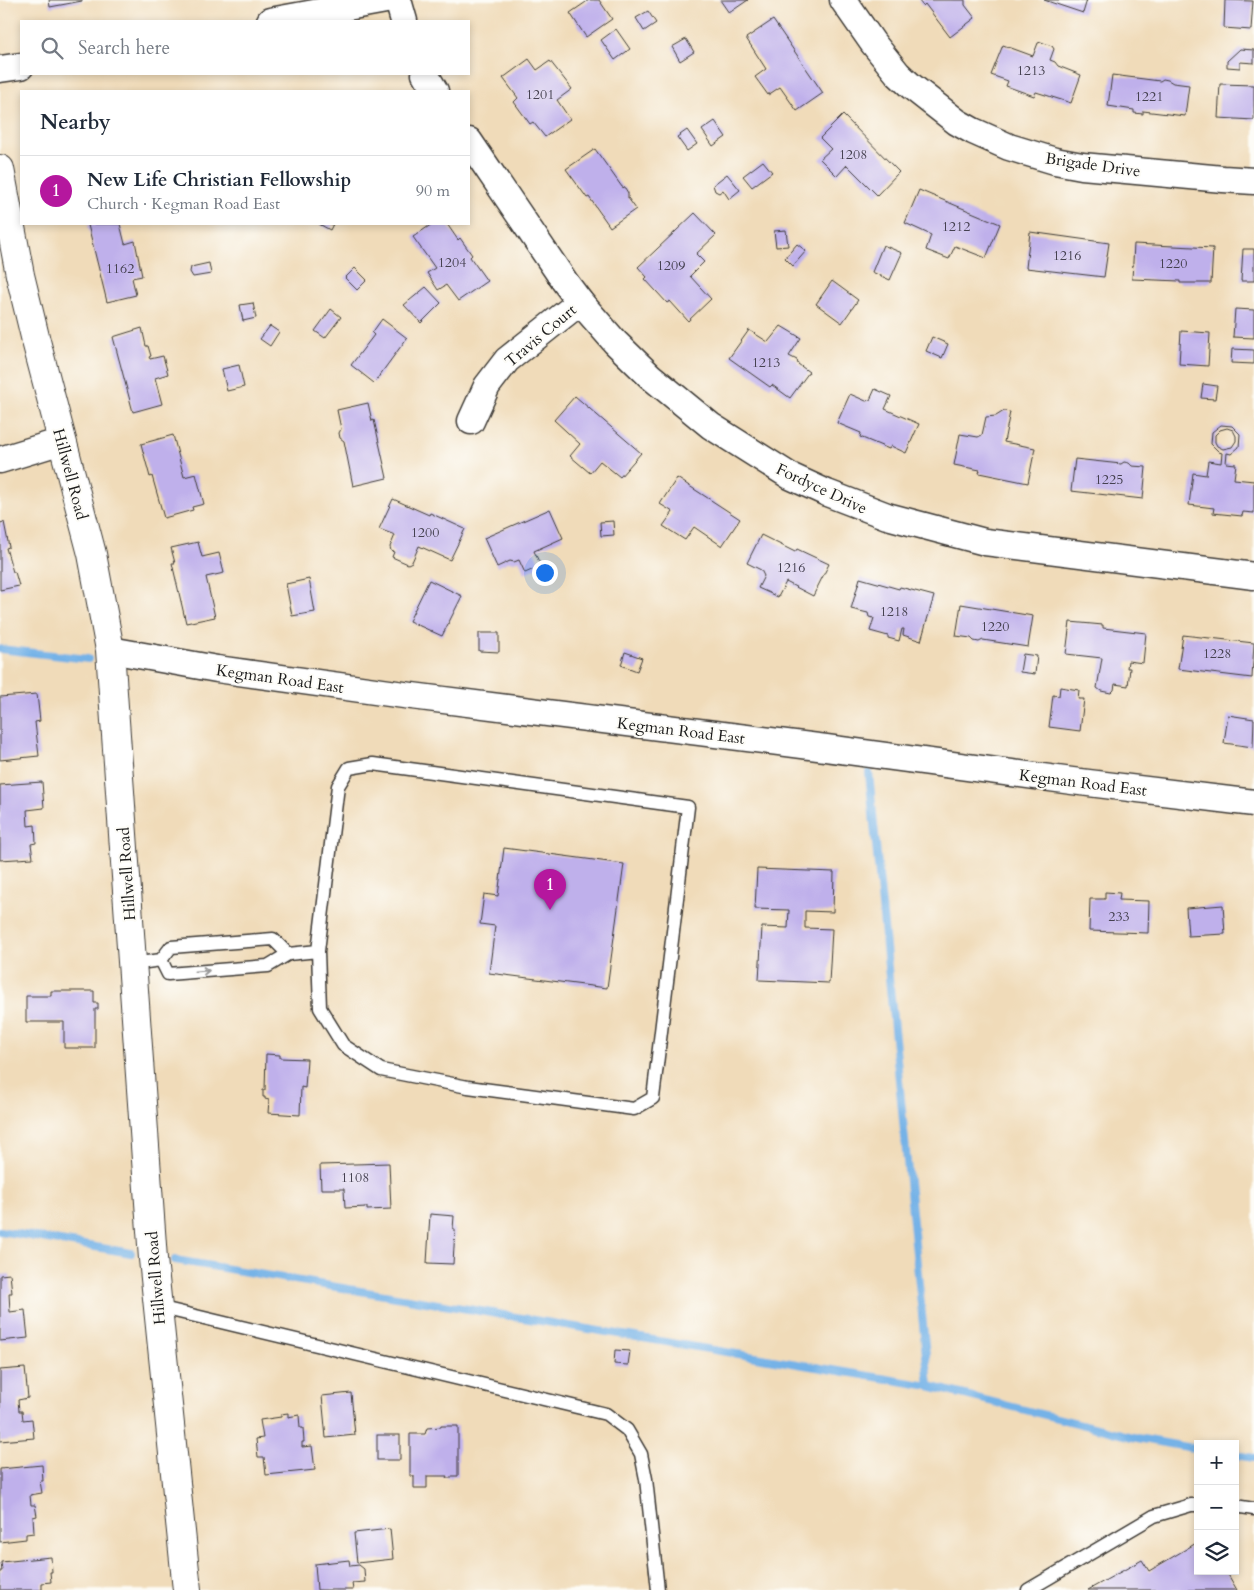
<!DOCTYPE html>
<meta charset="utf-8">
<style>
body{margin:0;font-family:Cardo,serif;background:#f2f2f3;color:#1f2937}
.controls{position:absolute;right:15px;bottom:15px;display:grid;overflow:hidden;border-radius:0px;box-shadow:0 2px 8px #0003}
.controls button{width:45px;height:45px;display:grid;place-items:center;padding:0;border:0;border-bottom:1px solid #e0e1e3;background:#fff;color:#1f2937;font:25px sans-serif}
.you{position:absolute;left:544px;top:572px;width:18px;height:18px;margin:-12px;border:4px solid #fff;border-radius:50%;background:#1a73e8;box-shadow:0 0 0 8px #1a73e833}
.badge{display:grid;place-items:center;width:32px;height:32px;border-radius:50%;background:#b5179e;color:#fff;font-size:16px;font-weight:700}
.pin{position:absolute;translate:-50% -41px;filter:drop-shadow(0 1px 2px #0008)}
.pin::after{content:'';position:absolute;top:26px;width:18px;height:15px;background:inherit;clip-path:polygon(0 0,100% 0,50% 100%)}
.list{margin:0;padding:0;list-style:none}
h2{display:flex;justify-content:space-between;align-items:center;height:65px;margin:0;padding:0 20px;font-size:21px}
h2 small{font-size:16px;font-weight:400;color:#747a83}
.list li{display:grid;grid-template-columns:32px 1fr auto;gap:15px;align-items:center;box-sizing:border-box;height:70px;padding:0 20px;border-top:1px solid #e0e1e3}
.list b{display:block;font-size:19px;white-space:nowrap}
.list p{margin:0;font-size:16px;white-space:nowrap;color:#747a83}
.list em{font-size:16px;font-style:normal;color:#747a83}
.icon{flex:none;width:28px;height:28px;fill:none;stroke:currentColor;stroke-width:2;stroke-linecap:round;stroke-linejoin:round}
.map{position:relative;flex:none;width:1254px;height:1590px;overflow:hidden}
.search{position:absolute;background:#fff;box-shadow:0 2px 8px #0003;left:20px;top:20px;width:450px;height:55px;display:flex;align-items:center;gap:12px;box-sizing:border-box;padding:0 18px;border-radius:0px;color:#747a83;font-size:19px}
.panel{position:absolute;background:#fff;box-shadow:0 2px 8px #0003;left:20px;top:90px;width:450px;height:135px;border-radius:0px}
.map>svg:first-child{display:block}
</style>
<div class="map">
<svg width="1254" height="1590" viewBox="0 0 1254 1590">
<rect width="100%" height="100%" fill="#fdfcf7"/>
<filter id="ink" filterUnits="userSpaceOnUse"><feTurbulence type="fractalNoise" baseFrequency=".02" numOctaves="2"/><feDisplacementMap in="SourceGraphic" scale="10" xChannelSelector="R" yChannelSelector="G"/><feConvolveMatrix kernelMatrix="1 2 1 2 8 2 1 2 1" color-interpolation-filters="sRGB"/></filter>
<filter id="wash" filterUnits="userSpaceOnUse"><feTurbulence type="fractalNoise" baseFrequency=".0096" numOctaves="4" result="noise"/><feDisplacementMap in="SourceGraphic" scale="20" xChannelSelector="R" yChannelSelector="G"/><feGaussianBlur stdDeviation="1.12" result="paint"/><feColorMatrix in="noise" values="0 0 0 0 0 0 0 0 0 0 0 0 0 0 0 0 0 1.4 0 .05"/><feComposite in="paint" operator="in"/></filter>
<g filter="url(#wash)">
<rect width="100%" height="100%" fill="#f0dbb9"/>
<g fill="none" stroke-linecap="round" stroke-linejoin="round">
<g stroke="#75b2e7" stroke-width="8">
<path d="M0,649L88,659"/>
<path d="M869,773L929,1386"/>
<path d="M0,1231L131,1253"/>
<path d="M175,1260L929,1386L1137,1438L1198,1449"/>
<path d="M1235,1455L1254,1458"/>
</g>
</g>
<g id="blocks">
<g fill="#bfb0eb" fill-rule="evenodd">
<path d="M49,0H82V1L50,7Z"/>
<path d="M589,0H599L612,19L586,37L570,13Z"/>
<path d="M720,0H748L729,13Z"/>
<path d="M918,0H965V5L975,18L950,37L925,4L923,6Z"/>
<path d="M1044,0H1087L1083,13Z"/>
<path d="M1225,0L1253,1L1251,30L1224,28Z"/>
<path d="M648,11L656,23L644,31L636,18Z"/>
<path d="M773,20L823,93L797,111L780,87L768,95L755,77L766,69L746,38Z"/>
<path d="M616,29L630,49L615,60L601,40Z"/>
<path d="M686,39L694,52L680,61L672,47Z"/>
<path d="M1041,42L1052,46L1054,49L1050,60L1055,62L1058,66L1081,75L1071,103L1036,92L1034,96L1006,86L1008,81L991,75L1003,45L1033,56L1038,43Z"/>
<path d="M1240,49L1254,50V63L1240,62V68L1227,67V61Z"/>
<path d="M529,59L537,70L550,61L572,89L557,100L570,119L545,137L533,122L530,124L514,102L518,98L503,78Z"/>
<path d="M1112,75L1160,81L1163,79L1168,80L1173,83L1189,85L1185,116L1143,111V114L1134,113V110L1108,106Z"/>
<path d="M1220,84L1254,85V120L1218,118Z"/>
<path d="M843,115L899,172L877,195L847,165L837,176L820,159L831,149L820,138Z"/>
<path d="M715,121L726,137L713,146L702,130Z"/>
<path d="M687,130L697,144L687,151L677,137Z"/>
<path d="M595,149L622,187L625,188L628,193V198L636,209L610,227L589,197L587,198L566,169Z"/>
<path d="M763,161L772,172L752,187L743,176Z"/>
<path d="M727,174L740,190L729,199L723,190L719,193L715,191L713,185Z"/>
<path d="M919,190L1000,224L986,258L955,246L949,259L926,250L931,235L905,223Z"/>
<path d="M695,213L716,235L696,254L704,262L690,276L711,299L688,321L670,301L667,303L645,279L647,277L638,267Z"/>
<path d="M93,224H120L125,244L135,241L142,276L132,278L136,295L107,302L88,225Z"/>
<path d="M319,224H333L330,230Z"/>
<path d="M432,224H447L458,240L460,238L472,255L470,257L487,281L458,301L446,285L438,290L427,273L435,268L413,237Z"/>
<path d="M786,230L788,246L776,247L774,231Z"/>
<path d="M1030,232L1109,243L1104,277L1026,268Z"/>
<path d="M797,244L806,251L793,266L785,258Z"/>
<path d="M1134,244L1213,248L1211,283H1180V281L1132,279Z"/>
<path d="M883,245L902,253L890,280L872,272Z"/>
<path d="M1243,249H1254V281H1241Z"/>
<path d="M209,263L211,274L193,277L190,272L191,267Z"/>
<path d="M355,268L367,280L357,290L345,278Z"/>
<path d="M832,281L858,300L842,323L816,304Z"/>
<path d="M426,287L441,303L421,323L404,305Z"/>
<path d="M253,303L256,318L243,321L240,305Z"/>
<path d="M331,309L341,317L325,338L315,331Z"/>
<path d="M1235,309L1254,310V338L1233,337Z"/>
<path d="M382,319L407,338L374,383L351,365L374,335L372,333Z"/>
<path d="M270,326L279,332L270,346L260,339Z"/>
<path d="M781,326L801,338L789,356L797,360L798,364L809,372L790,398L772,385L770,387L729,358L749,330L768,342Z"/>
<path d="M142,328L146,346H148L151,356L149,357L150,359L163,356L168,374L155,378L162,404L133,412L113,337Z"/>
<path d="M1181,331L1210,333L1208,366L1179,364Z"/>
<path d="M932,337L948,344L942,358L926,351Z"/>
<path d="M1232,349L1254,350V364L1231,363Z"/>
<path d="M239,365L244,387L227,391L222,369Z"/>
<path d="M1203,384L1217,386L1215,399L1201,398Z"/>
<path d="M875,389L891,396L885,409L919,424L906,453L891,446L889,449L860,437L861,433L837,423L850,394L866,401L870,400Z"/>
<path d="M575,396L641,453L620,477L600,461L590,473L570,456L580,444L554,420Z"/>
<path d="M368,403L372,421L374,420L387,478L353,486L344,441L340,438L339,433L341,429L337,410Z"/>
<path d="M1004,411L1010,412L1004,442L1035,448L1028,483L979,473L980,470L954,465L960,434L978,437L982,435L986,417L996,416Z"/>
<path d="M1221,425L1232,426L1240,434L1239,447L1231,454L1227,453L1226,463L1236,464L1234,479L1254,481V513L1243,512L1242,516L1213,513L1214,508L1189,505L1193,473L1206,475L1208,461L1221,463L1222,453L1219,452L1211,444L1212,432ZM1227,428L1233,430L1236,436V441L1232,447L1223,449L1217,446L1215,442V435L1220,430Z"/>
<path d="M173,435L184,477L196,474L204,504L192,507L193,510L164,518L152,476L150,477L141,444Z"/>
<path d="M1075,459L1121,464L1124,462L1129,463L1132,466L1146,467L1143,499L1071,491Z"/>
<path d="M677,478L740,519L722,546L694,527L685,540L663,526L673,512L660,504Z"/>
<path d="M393,499L429,515L430,513L465,529L450,560L419,546L412,562L408,564L392,557L394,552L391,551L390,547L395,535L379,529Z"/>
<path d="M550,509L563,538L534,551L541,566L525,573L519,560L514,562L510,561L497,567L484,538Z"/>
<path d="M613,521L614,535L601,536L600,522Z"/>
<path d="M4,522L9,547L6,548L13,572H15L19,586L0,590V523Z"/>
<path d="M761,535L795,552L797,549L829,564L813,596L786,582L778,597L758,588L764,576L761,570L747,563Z"/>
<path d="M198,542L202,557L219,553L224,573L206,577L215,617L186,623L172,563H175L171,548Z"/>
<path d="M860,578L899,589L900,587L934,596L921,641L903,635L904,629H902L899,641L888,638V636L870,631L874,618L869,617L868,613L851,609Z"/>
<path d="M309,579L315,612L292,616L286,584Z"/>
<path d="M429,580L462,596L442,636L409,621Z"/>
<path d="M961,604L1033,616L1028,647L983,640L979,642L974,641L971,638L956,636Z"/>
<path d="M1070,622L1103,625V628L1146,633L1143,663L1128,661L1127,668H1130L1128,686L1115,684L1114,690L1111,693L1101,691L1097,688L1102,658L1066,654Z"/>
<path d="M479,633H499V652L479,651Z"/>
<path d="M1183,635L1254,643L1252,678L1178,669Z"/>
<path d="M625,652L642,658L637,671L621,665Z"/>
<path d="M1023,654L1037,656L1035,674L1020,672Z"/>
<path d="M1060,687L1079,690L1078,699H1084L1080,731L1049,727L1053,695L1059,696Z"/>
<path d="M37,694L40,721L35,722L39,756L0,760V697Z"/>
<path d="M1228,715L1254,719L1253,747L1224,743Z"/>
<path d="M42,782L44,808L27,810L28,826L35,825L36,843L31,844L33,858L0,860V785Z"/>
<path d="M504,848L624,864L607,988L489,973L495,926L480,924L484,894L498,896Z"/>
<path d="M757,869L834,872L833,912L805,911V928L832,929L829,983L759,980L762,927L788,928L789,910L755,909Z"/>
<path d="M1105,892L1120,893L1119,900L1149,901L1148,933L1089,931L1090,899H1105Z"/>
<path d="M1223,905L1225,934L1188,936L1186,908Z"/>
<path d="M51,991H94V1003H98V1009H95V1048H64V1022H26V996H51Z"/>
<path d="M266,1054L280,1055V1058L307,1059L305,1088L301,1087L300,1115L268,1113L269,1100L265,1099V1097H263V1090H265Z"/>
<path d="M389,1163L391,1209L367,1210V1207L345,1208L344,1189H321L320,1165Z"/>
<path d="M430,1214L454,1216L453,1229H455L453,1264L427,1263Z"/>
<path d="M10,1274L12,1293H9L10,1312L25,1310L28,1338L0,1341V1275Z"/>
<path d="M615,1350L630,1351L628,1365L614,1364Z"/>
<path d="M25,1368L28,1398L18,1400L19,1411H22L23,1420L32,1419L34,1438L0,1441V1370Z"/>
<path d="M351,1393L355,1435L326,1438L322,1396Z"/>
<path d="M288,1413V1417L299,1415L300,1428H303L304,1442H302V1447L312,1446L315,1470L266,1475L264,1457H258L256,1439L263,1438L260,1420L281,1417V1414Z"/>
<path d="M441,1426H458V1476H452V1478H446L447,1476H427V1488H414V1476H410V1434H425L427,1428L441,1427Z"/>
<rect x="377" y="1435" width="23" height="25"/>
<path d="M42,1465L43,1481H40L42,1493L30,1495L31,1505H35L37,1516L33,1517L34,1533L26,1534V1539L0,1542V1469Z"/>
<path d="M390,1529L393,1559L357,1563L354,1533Z"/>
<path d="M1198,1542V1571H1226L1237,1590H1088L1142,1560L1149,1571Z"/>
<path d="M51,1557L52,1572H50L51,1582L42,1583V1590H0V1571H2L1,1562Z"/>
<path d="M349,1560L350,1566L359,1565L364,1569L365,1582L352,1583L353,1590H317L315,1564Z"/>
</g>
</g>
</g>
<g filter="url(#ink)">
<use href="#blocks" fill-opacity="0" stroke="#3c3934" stroke-width="1"/>
<g fill="none" stroke-linecap="round" stroke-linejoin="round">
<g stroke="#3c3934" stroke-width="15">
<g id="lane">
<path d="M288,954L318,951L320,1008L343,1045L381,1070L468,1087L634,1109L653,1098L688,807L373,764L349,768L338,786L318,951"/>
<path d="M132,964L161,960L171,947L273,939L288,954L268,966L168,974L161,960"/>
<path d="M158,1307L606,1414L627,1430L641,1454L646,1479L658,1590"/>
<path d="M1235,1506L1254,1509"/>
<path d="M1028,1590L1154,1516L1191,1505H1198"/>
</g>
</g>
<g stroke="#3c3934" stroke-width="29">
<g id="street">
<path d="M398,0L404,21"/>
<path d="M843,0L873,43L898,74L911,86L957,122L973,131L1009,147L1055,161L1082,166L1223,179L1254,181"/>
<path d="M270,21L386,0"/>
<path d="M0,69L21,66"/>
<path d="M425,74L435,91"/>
<path d="M469,141L565,282L580,302L615,342L650,376L711,426L790,476L827,493L887,516L985,542L1254,576"/>
<path d="M471,421L487,386L507,360L580,302"/>
<path d="M0,460L62,441"/>
<path d="M110,650L217,669L404,695L826,748L1072,781L1254,803"/>
</g>
</g>
<g stroke="#3c3934" stroke-width="30">
<path id="secondary" d="M0,169L20,275L36,341L92,554L110,650L153,1259L187,1590"/>
</g>
<use href="#lane" stroke="#fff" stroke-width="12"/>
<use href="#street" stroke="#fff" stroke-width="26"/>
<use href="#secondary" stroke="#fff" stroke-width="28"/>
</g>
<defs><path id="oneway-shaft" d="M-6 0H5M1.5-3L5.5 0L1.5 3" fill="none" stroke-width="1.6" stroke-linecap="round" stroke-linejoin="round" transform="scale(1.25)"/></defs>
<use stroke="#999" href="#oneway-shaft" transform="translate(202 971) rotate(-4)"/>
</g>
<g text-anchor="middle" stroke-width="4" stroke-linejoin="round" paint-order="stroke">
<g font-size="14" fill="#454150">
<text x="1031" y="75">1213</text>
<text x="540" y="99">1201</text>
<text x="1149" y="101">1221</text>
<text x="853" y="159">1208</text>
<text x="956" y="231">1212</text>
<text x="1067" y="260">1216</text>
<text x="452" y="267">1204</text>
<text x="1173" y="268">1220</text>
<text x="671" y="270">1209</text>
<text x="120" y="273">1162</text>
<text x="766" y="367">1213</text>
<text x="1109" y="484">1225</text>
<text x="425" y="537">1200</text>
<text x="791" y="572">1216</text>
<text x="894" y="616">1218</text>
<text x="995" y="631">1220</text>
<text x="1217" y="658">1228</text>
<text x="1119" y="921">233</text>
<text x="355" y="1182">1108</text>
</g>
<g font-size="16" fill="#1c1c1c" stroke="#fdfcf7">
<text transform="translate(1093 164) rotate(8)" y="6">Brigade Drive</text>
<text transform="translate(540 335) rotate(-40)" y="6">Travis Court</text>
<text transform="translate(71 474) rotate(75)" y="6">Hillwell Road</text>
<text transform="translate(822 488) rotate(25)" y="6">Fordyce Drive</text>
<text transform="translate(280 678) rotate(8)" y="6">Kegman Road East</text>
<text transform="translate(681 730) rotate(7)" y="6">Kegman Road East</text>
<text transform="translate(1083 782) rotate(7)" y="6">Kegman Road East</text>
<text transform="translate(126 874) rotate(-94)" y="6">Hillwell Road</text>
<text transform="translate(155 1278) rotate(-95)" y="6">Hillwell Road</text>
</g>
</g>
</svg>
<div class="controls">
<button>+</button>
<button>−</button>
<button><svg class="icon" aria-label="layers" viewBox="0 0 24 24"><path d="M12 4l9 5-9 5-9-5zM3 14l9 5 9-5"/></svg></button>
</div>
<div class="you"></div>
<div class="pin badge" style="left:550px;top:910px">1</div>
<div class="search"><svg class="icon" aria-label="search" viewBox="0 0 24 24"><circle cx="10" cy="10" r="6"/><path d="M15 15l6 6"/></svg>Search here</div>
<section class="panel">
<h2>Nearby<small></small></h2>
<ul class="list">
<li><span class="badge">1</span><div><b>New Life Christian Fellowship</b><p>Church · Kegman Road East</p></div><em>90 m</em></li>
</ul>
</section>
</div>
